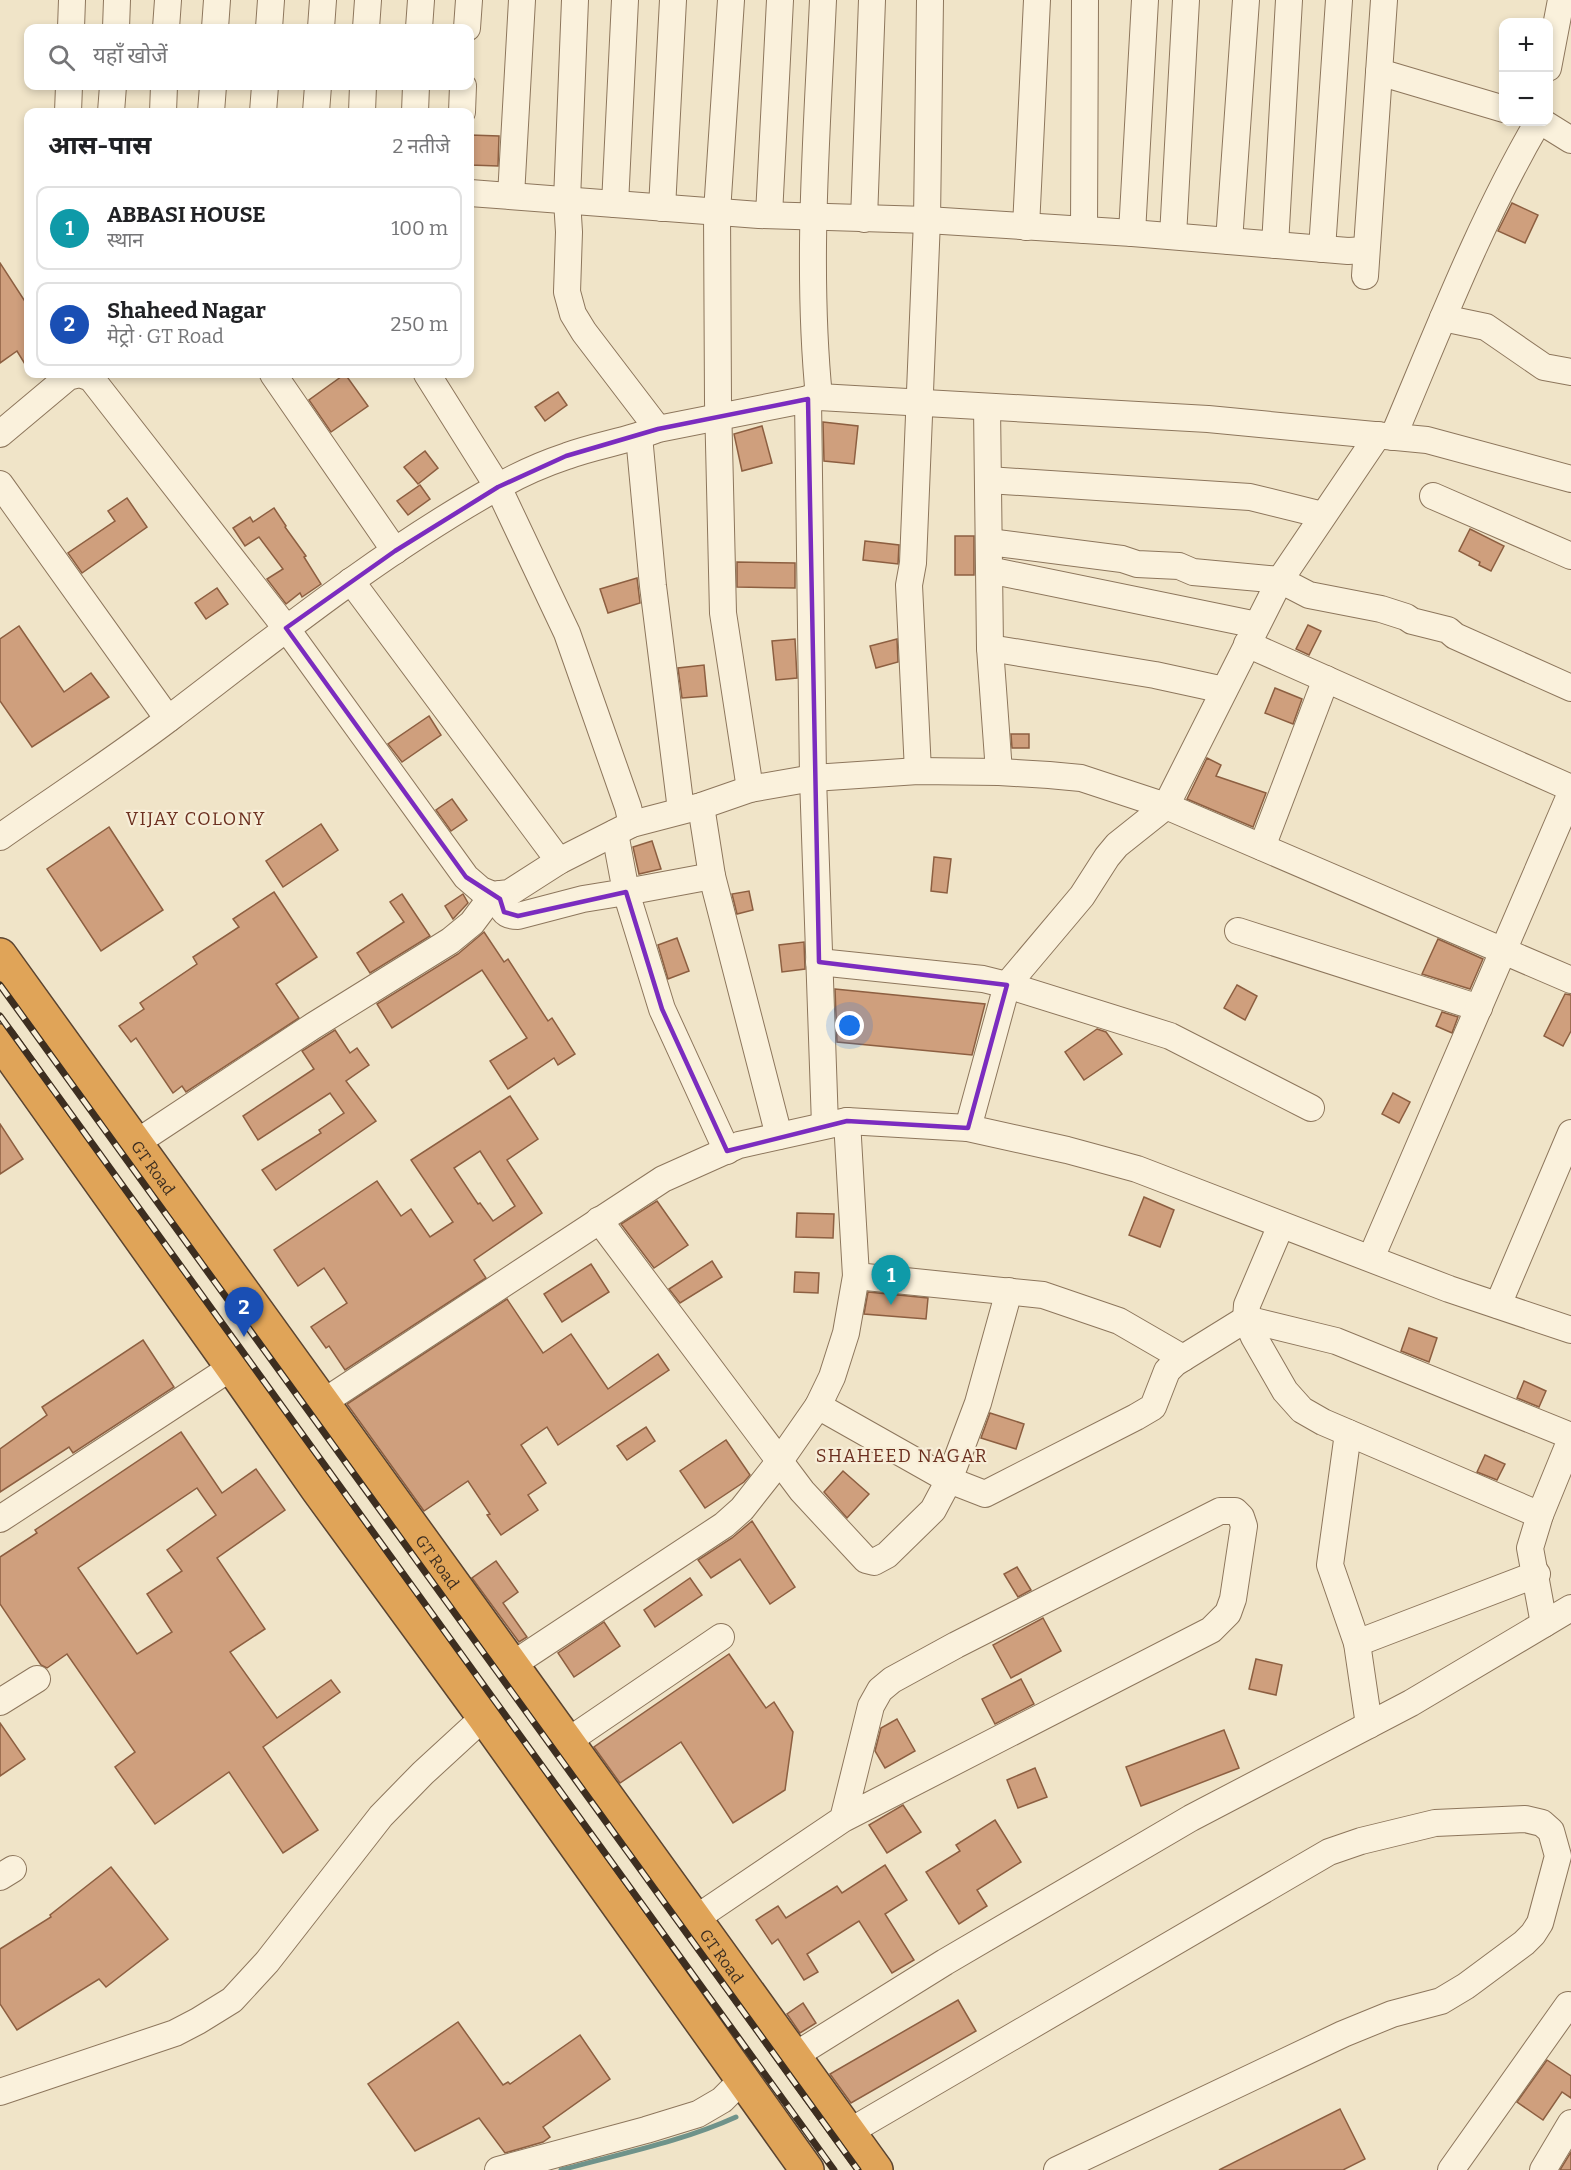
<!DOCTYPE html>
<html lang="hi">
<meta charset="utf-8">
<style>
body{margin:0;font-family:Bitter,"Noto Sans Devanagari",serif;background:#f2f2f2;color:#202124}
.controls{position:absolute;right:18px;top:18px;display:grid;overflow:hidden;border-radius:12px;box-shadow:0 3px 9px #0003}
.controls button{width:54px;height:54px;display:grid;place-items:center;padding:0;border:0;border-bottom:2px solid #e0e0e0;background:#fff;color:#202124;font:30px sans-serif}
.you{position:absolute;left:850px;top:1026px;width:21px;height:21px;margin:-15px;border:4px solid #fff;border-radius:50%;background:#1a73e8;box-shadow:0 0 0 9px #1a73e833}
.badge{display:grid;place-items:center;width:39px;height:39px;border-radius:50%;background:#9e2a2b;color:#fff;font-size:20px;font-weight:700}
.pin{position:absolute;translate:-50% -50px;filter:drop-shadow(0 2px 3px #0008)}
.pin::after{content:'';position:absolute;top:32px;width:21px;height:18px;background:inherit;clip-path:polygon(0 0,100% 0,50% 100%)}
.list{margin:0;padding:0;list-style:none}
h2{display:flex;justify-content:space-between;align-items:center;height:78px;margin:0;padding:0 24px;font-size:26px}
h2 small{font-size:20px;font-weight:400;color:#757577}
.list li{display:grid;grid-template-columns:39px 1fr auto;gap:18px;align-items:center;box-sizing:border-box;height:84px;margin:0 12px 12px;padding:0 12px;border:2px solid #e0e0e0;border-radius:12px}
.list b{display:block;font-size:22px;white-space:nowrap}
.list p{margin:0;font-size:20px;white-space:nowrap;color:#757577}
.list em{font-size:20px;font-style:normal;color:#757577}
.icon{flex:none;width:33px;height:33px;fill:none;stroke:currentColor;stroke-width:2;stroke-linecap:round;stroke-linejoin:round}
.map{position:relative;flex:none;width:1571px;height:2170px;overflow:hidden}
.search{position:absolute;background:#fff;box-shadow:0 3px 9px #0003;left:24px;top:24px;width:450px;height:66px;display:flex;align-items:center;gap:15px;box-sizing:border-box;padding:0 21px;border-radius:12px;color:#757577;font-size:22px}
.panel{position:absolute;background:#fff;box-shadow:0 3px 9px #0003;left:24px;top:108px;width:450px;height:270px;border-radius:12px}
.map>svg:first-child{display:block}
</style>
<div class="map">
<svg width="1571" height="2170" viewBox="0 0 1571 2170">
<rect width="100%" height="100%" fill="#f0e4c8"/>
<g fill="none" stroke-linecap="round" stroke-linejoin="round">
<path stroke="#6f938a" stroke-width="5" d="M561,2170C619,2154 681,2142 736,2117"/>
</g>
<g fill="#cf9f7d" stroke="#8d5f41" stroke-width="1.5" fill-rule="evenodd">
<path d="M470,135L499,136L498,166L470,165Z"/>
<path d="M1512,203L1538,215L1525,243L1498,231Z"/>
<path d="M0,263L28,306V369L17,351L0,363Z"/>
<path d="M345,374L368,406L331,432L309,400Z"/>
<path d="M558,392L567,405L545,421L535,407Z"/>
<path d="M823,422L858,426L854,464L824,461Z"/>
<path d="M762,426L772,463L742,471L734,434Z"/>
<path d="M425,451L438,468L418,484L404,467Z"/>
<path d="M420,485L430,499L408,515L397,501Z"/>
<path d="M127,498L147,527L82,573L68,553L115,521L108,511Z"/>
<path d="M274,508L286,526L285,527L306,556L304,557L321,584L302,597L300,593L286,604L267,579L283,569L259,537L245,546L233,528L250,517L253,522Z"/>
<path d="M1470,529L1504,546L1491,571L1479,565L1480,562L1459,551Z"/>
<rect x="955" y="536" width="19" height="39"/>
<path d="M865,541L899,545L898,564L863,560Z"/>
<path d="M737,562L795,563V588L737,587Z"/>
<path d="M637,578L640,603L608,613L600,589Z"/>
<path d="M217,588L228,604L206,619L195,603Z"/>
<path d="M1308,625L1321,631L1309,655L1296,649Z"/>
<path d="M19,626L64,692L91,673L109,697L32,747L0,701V639Z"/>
<path d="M795,639L797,678L776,680L772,641Z"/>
<path d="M897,639L898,662L876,668L870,646Z"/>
<path d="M704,665L707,696L682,698L678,668Z"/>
<path d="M1275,688L1302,699L1293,724L1265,713Z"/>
<path d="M429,716L441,735L402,762L388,744Z"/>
<path d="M1011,734H1029V748H1012Z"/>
<path d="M1207,758L1221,765L1216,776L1266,793L1253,827L1187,799Z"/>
<path d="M452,799L467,820L451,831L436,810Z"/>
<path d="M321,824L338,850L283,887L266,861Z"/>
<path d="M109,827L163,910L101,951L47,869Z"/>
<path d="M652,841L661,869L639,874L633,847Z"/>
<path d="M934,857L951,859L947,893L931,891Z"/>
<path d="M749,891L753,910L737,914L732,894Z"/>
<path d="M274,892L317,957L276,984L299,1018L186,1092L182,1086L173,1093L136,1038L131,1042L119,1026L144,1009L140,1003L197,964L193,957L239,927L233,919Z"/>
<path d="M402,894L430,936L370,973L357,953L404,922L390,902Z"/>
<path d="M463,894L468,903L453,919L445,906Z"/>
<path d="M484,932L504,962L508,959L548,1021L552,1018L575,1054L558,1065L554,1058L508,1089L490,1061L527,1038L482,970L392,1028L377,1004L458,954Z"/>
<path d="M677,938L689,971L668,979L658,945Z"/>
<path d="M1438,939L1483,959L1470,989L1422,974Z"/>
<path d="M804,942L805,969L782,972L779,945Z"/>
<path d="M1237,985L1257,996L1245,1020L1224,1008Z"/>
<path d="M835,989L985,1004L972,1055L837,1042Z"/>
<path d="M1565,994L1571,995V1031L1563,1046L1544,1036Z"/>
<path d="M1442,1012L1458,1017L1452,1033L1436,1026Z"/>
<path d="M1097,1029L1106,1032L1122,1054L1084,1080L1065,1052Z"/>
<path d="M335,1030L350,1053L357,1048L369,1065L346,1081L376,1121L276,1190L262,1170L321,1133L319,1130L344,1113L330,1093L258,1140L243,1116L314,1069L302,1051Z"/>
<path d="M1393,1093L1410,1102L1399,1123L1382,1114Z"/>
<path d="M510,1096L538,1139L507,1160L542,1213L474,1260L486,1278L345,1370L329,1346L326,1348L311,1327L347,1303L324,1268L298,1286L274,1250L377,1181L401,1216L411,1209L430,1237L453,1222L411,1160ZM480,1151L515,1206L493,1221L480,1203L478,1204L454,1168Z"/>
<path d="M0,1124L23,1159L0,1174Z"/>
<path d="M1144,1197L1174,1210L1160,1247L1129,1235Z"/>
<path d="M657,1201L688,1245L654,1268L621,1224Z"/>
<path d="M797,1213L834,1214L833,1238L796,1237Z"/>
<path d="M712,1261L722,1277L680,1303L669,1289Z"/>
<path d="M591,1264L609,1292L562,1322L544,1294Z"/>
<path d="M795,1272L819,1273L818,1293L794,1292Z"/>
<path d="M868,1292L928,1298L926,1319L864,1314Z"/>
<path d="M507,1299L543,1353L571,1334L608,1389L658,1354L669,1370L558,1445L547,1427L521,1445L546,1483L528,1495L538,1510L501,1535L487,1515L490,1514L468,1481L424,1511L347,1404Z"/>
<path d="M1409,1328L1437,1338L1429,1362L1401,1351Z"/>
<path d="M143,1340L174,1387L73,1453L69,1447L0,1492V1449L47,1415L42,1407Z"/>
<path d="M1524,1381L1546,1391L1539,1407L1517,1398Z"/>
<path d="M990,1413L1024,1424L1016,1449L981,1438Z"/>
<path d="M646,1427L655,1441L627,1460L617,1446Z"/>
<path d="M181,1432L222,1493L256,1469L285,1510L217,1558L265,1629L230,1652L277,1718L331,1680L340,1692L263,1747L318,1830L283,1853L229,1772L155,1824L115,1767L135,1752L67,1654L47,1668L41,1665L0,1604V1557L37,1533L35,1530ZM197,1488L216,1515L167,1550L182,1571L147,1594L172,1632L137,1654L78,1568Z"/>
<path d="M726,1440L750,1475L744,1482L705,1508L680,1471Z"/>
<path d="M1485,1455L1505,1464L1497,1480L1477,1472Z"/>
<path d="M843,1471L869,1494L847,1518L824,1492Z"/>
<path d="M752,1521L795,1587L770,1604L740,1559L711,1578L698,1560L732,1538Z"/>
<path d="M496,1561L518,1592L503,1603L527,1637L519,1642L472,1578Z"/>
<path d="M1017,1567L1031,1590L1018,1597L1004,1574Z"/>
<path d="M690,1578L702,1595L655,1627L644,1610Z"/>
<path d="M1043,1618L1061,1651L1011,1678L993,1645Z"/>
<path d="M604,1622L620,1646L574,1677L558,1653Z"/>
<path d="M729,1654L766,1708L774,1702L793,1732L785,1790L733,1823L681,1742L620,1783L594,1747Z"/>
<path d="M1256,1659L1282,1665L1276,1695L1249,1689Z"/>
<path d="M1021,1679L1034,1704L995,1724L982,1699Z"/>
<path d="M897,1719L915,1751L885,1768L875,1751L881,1728Z"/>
<path d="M0,1723L25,1759L0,1776Z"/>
<path d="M1224,1730L1239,1768L1141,1806L1126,1767Z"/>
<path d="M1035,1768L1047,1797L1018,1808L1007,1780Z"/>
<path d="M903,1805L921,1832L887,1853L869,1825Z"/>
<path d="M995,1820L1021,1862L977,1890L987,1906L959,1924L926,1872L960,1851L956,1845Z"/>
<path d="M885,1865L907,1900L885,1914L914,1960L892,1973L859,1921L807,1954L818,1972L804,1980L778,1939L772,1944L756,1920L778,1906L786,1918L837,1886L842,1893Z"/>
<path d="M111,1867L168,1939L106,1987L99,1979L17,2030L0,2004V1949L51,1917L50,1915Z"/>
<path d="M958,2000L976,2031L851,2103L830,2074Z"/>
<path d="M803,2003L816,2023L800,2033L787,2014Z"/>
<path d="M458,2022L503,2085L508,2082L510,2084L580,2035L610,2079L543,2127L550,2137L543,2142L505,2153L479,2118L415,2151L368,2084Z"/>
<path d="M1547,2060L1571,2076V2098L1562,2092L1543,2120L1517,2102Z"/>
<path d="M1340,2109L1365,2159L1343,2170H1219Z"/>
<path d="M1571,2152V2170H1560Z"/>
</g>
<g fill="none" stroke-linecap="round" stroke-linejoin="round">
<g stroke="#8d765c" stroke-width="28">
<g id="minor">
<path d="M575,0L567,200L569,232L567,292L573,314L584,332L658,429"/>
<path d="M731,0L717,212L718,402L723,613L750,789"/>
<path d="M71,28L72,0"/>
<path d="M116,28L117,0"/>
<path d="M166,28L168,0"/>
<path d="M215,28L217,0"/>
<path d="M269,28L271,0"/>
<path d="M321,28L323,0"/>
<path d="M366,28L368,0"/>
<path d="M419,28L421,0"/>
<path d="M467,28L469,0"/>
<path d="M1548,68L1561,0"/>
<path d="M1379,72L1504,109"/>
<path d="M68,112L69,86"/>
<path d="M111,112L113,86"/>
<path d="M163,112L164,86"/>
<path d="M211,112L213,86"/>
<path d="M263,112L265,86"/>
<path d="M316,112L318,86"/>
<path d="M362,112L363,86"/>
<path d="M415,112L416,86"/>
<path d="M462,112L463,86"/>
<path d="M1542,122L1571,140"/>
<path d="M470,193L759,215L927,220L1132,233L1348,251L1366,250"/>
<path d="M511,196L522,0"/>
<path d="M615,204L625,0"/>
<path d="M662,208L673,0"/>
<path d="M769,215L780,0"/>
<path d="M864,219L872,0"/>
<path d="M1026,227L1037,0"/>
<path d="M1084,230L1085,0"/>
<path d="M1132,233L1145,0"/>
<path d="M1173,236L1186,0"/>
<path d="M1229,241L1246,0"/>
<path d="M1275,245L1289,0"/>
<path d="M1322,249L1339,0"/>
<path d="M1365,276L1384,0"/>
<path d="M1443,318L1486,327L1544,367L1571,372"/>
<path d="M273,374L395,551"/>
<path d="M427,374L498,487L567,633L628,807L632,824"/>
<path d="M819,397C806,266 817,132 823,0"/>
<path d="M808,399L813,778L825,1125"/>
<path d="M987,407L990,648L999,772"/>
<path d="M0,434L68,377L80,374L91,378L286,628L466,877L481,890L493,895L509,893L559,861L632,824L701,806L750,789L813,778L918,771L999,772L1049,775L1081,778L1166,806L1571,980"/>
<path d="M639,436L653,586L681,810"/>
<path d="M1393,437C1438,331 1480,221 1538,122"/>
<path d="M988,480L1250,497L1323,515"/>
<path d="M0,484L168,719"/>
<path d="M1433,496L1571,556"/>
<path d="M989,542L1122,559L1137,564L1179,566L1193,572L1280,580L1309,595L1381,609L1406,617L1412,621L1448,630L1455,636L1571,688"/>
<path d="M989,570L1257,625"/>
<path d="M351,581L559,861"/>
<path d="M1247,644L1571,788"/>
<path d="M990,648L1155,675L1224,690"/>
<path d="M918,771L909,585L913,563L927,220L930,0"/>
<path d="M701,806L712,876L779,1136"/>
<path d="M0,837C57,797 116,759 171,717C276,637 380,553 496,488C518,475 543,464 567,456C597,445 628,441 658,429L819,397L1208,419L1427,440L1571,479"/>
<path d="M1262,847L1326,679"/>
<path d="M712,876L626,892L662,1009L727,1151"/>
<path d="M500,894C500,907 503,916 518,916L583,899L626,892L615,833"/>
<path d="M1238,931L1479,1008"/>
<path d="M819,962L983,979L1007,985L1170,1036L1311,1108"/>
<path d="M968,1128L1007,985L1082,896L1107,857L1117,845L1166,806L1280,580L1378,435"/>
<path d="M136,1143L313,1026L450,941L472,923L493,895"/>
<path d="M599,1220L802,1491L866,1560L874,1562L887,1555L933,1510L949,1480L978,1403L1009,1291"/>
<path d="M1281,1225L1247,1305L1246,1319L1254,1337L1285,1391L1302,1410L1323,1422L1540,1515"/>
<path d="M1371,1258L1571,793"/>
<path d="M856,1276L1043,1295L1119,1321L1183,1358"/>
<path d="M1498,1305L1571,1133"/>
<path d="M322,1403L663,1179L739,1145L847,1121L968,1128L1067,1150L1137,1169L1449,1289L1571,1330"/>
<path d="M818,1406L949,1480L985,1494L1136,1417L1153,1407L1167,1371L1175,1363L1246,1319L1336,1341L1571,1436"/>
<path d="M1348,1433L1330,1565L1357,1643L1369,1725"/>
<path d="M0,1519L232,1367"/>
<path d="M1544,1624L1530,1548L1540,1515L1571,1439"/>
<path d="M1357,1643L1537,1574"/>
<path d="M512,1665L724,1525L742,1509L779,1462L818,1406L832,1377L846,1333L856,1276L847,1121"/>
<path d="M0,1702L37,1679"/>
<path d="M568,1741L721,1637"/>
<path d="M0,1877L13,1869"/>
<path d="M695,1919L843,1819L1211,1630L1228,1613L1233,1599L1244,1526L1241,1517L1235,1511H1220L956,1645L892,1680L880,1690L871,1706L843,1819"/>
<path d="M794,2056L945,1962L1191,1818L1411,1703L1571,1608"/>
<path d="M0,2092L175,2033L198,2021L232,2000L267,1962L381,1816L423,1773L484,1717"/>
<path d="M849,2132L1329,1852L1361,1841L1435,1823L1525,1819L1542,1823L1551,1831L1558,1856L1540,1923L1533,1934L1524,1943L1466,1986L1441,2001L1392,2014L1343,2034L1057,2170"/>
<path d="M498,2170L646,2130L698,2114L722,2100L743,2079"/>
<path d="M1451,2170L1568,2005"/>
<path d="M1543,2170L1571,2123"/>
</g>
</g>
<g stroke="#5b4430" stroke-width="36">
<g id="highway">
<path id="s1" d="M0,955L876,2170"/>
<path d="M0,1041L232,1367L318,1490L484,1717L807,2170"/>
</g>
</g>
<use href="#minor" stroke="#faf1dc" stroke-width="26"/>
<use href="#highway" stroke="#e0a458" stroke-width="33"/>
<g stroke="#3d2e20" stroke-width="7">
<g id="rail">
<path d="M0,985L858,2170"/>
<path d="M0,1016L834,2170"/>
</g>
</g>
<use href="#rail" stroke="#f7eed8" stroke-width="4.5" stroke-dasharray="14" stroke-linecap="butt"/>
</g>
<path fill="none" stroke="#7b2cbf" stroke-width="4.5" stroke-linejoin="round" d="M808,399L819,962L1007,985L968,1128L847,1121L727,1151L662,1009L626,892L518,916L504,912L500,899L466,877L286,628L395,551L498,487L566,456L658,429Z"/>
<g text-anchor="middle" stroke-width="4.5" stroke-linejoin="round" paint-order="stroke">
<g font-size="16" fill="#3d2e20" stroke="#f7eed8">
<text dy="6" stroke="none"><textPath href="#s1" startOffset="262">GT Road</textPath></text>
<text dy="6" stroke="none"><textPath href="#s1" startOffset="748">GT Road</textPath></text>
<text dy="6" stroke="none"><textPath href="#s1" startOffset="1234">GT Road</textPath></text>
</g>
<g font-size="18" letter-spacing="1.5" fill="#6b2e1e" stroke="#f7eed8">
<text x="196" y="825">VIJAY COLONY</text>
<text x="902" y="1462">SHAHEED NAGAR</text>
</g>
</g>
</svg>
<div class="controls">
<button>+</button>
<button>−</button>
</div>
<div class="you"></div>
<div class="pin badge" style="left:891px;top:1305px;background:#0f9aa8">1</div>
<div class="pin badge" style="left:244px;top:1337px;background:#1a4fb4">2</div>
<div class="search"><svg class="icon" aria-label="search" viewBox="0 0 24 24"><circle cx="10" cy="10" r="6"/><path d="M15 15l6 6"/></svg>यहाँ खोजें</div>
<section class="panel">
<h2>आस-पास<small>2 नतीजे</small></h2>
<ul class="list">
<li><span class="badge" style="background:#0f9aa8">1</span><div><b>ABBASI HOUSE</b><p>स्थान</p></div><em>100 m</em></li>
<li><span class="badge" style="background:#1a4fb4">2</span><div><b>Shaheed Nagar</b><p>मेट्रो · GT Road</p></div><em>250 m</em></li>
</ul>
</section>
</div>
